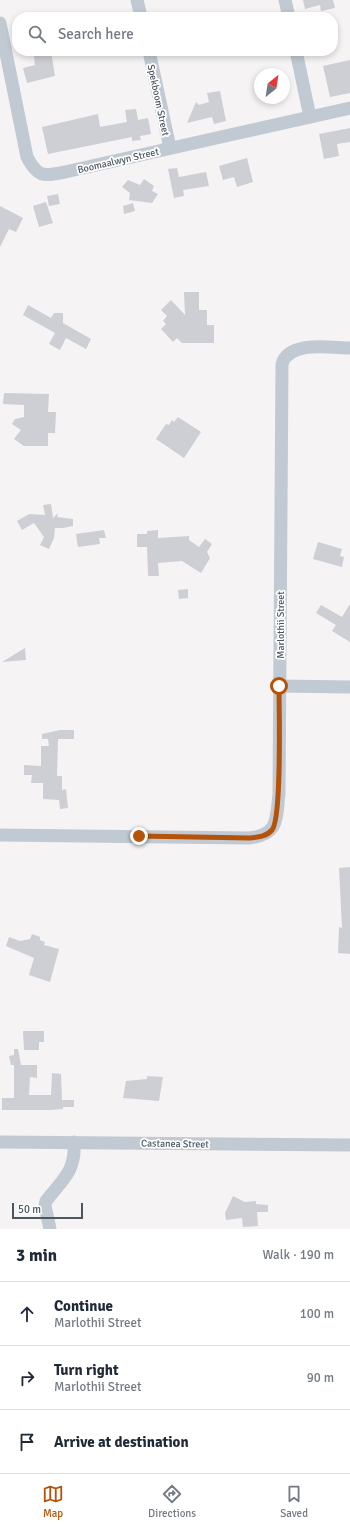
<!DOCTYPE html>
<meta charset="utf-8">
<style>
body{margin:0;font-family:Signika,sans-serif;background:#f2f2f3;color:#1f2937}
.compass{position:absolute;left:254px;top:68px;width:36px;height:36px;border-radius:50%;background:#fff;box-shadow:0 2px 6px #0003;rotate:30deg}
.scale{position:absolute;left:12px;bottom:10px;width:71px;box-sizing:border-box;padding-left:4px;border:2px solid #4a5661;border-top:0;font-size:11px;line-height:14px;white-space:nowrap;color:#4a5661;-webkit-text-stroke:3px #fff;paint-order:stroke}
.stop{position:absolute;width:12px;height:12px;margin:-9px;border:3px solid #b45309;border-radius:50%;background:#fff}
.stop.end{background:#b45309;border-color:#fff;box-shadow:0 1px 4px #0008}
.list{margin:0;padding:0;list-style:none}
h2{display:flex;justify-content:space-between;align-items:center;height:52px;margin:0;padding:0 16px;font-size:17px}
h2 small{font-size:13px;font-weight:400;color:#747a83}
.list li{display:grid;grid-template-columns:26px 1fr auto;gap:12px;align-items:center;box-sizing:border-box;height:64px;padding:0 16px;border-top:1px solid #e0e1e3}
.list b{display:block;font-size:15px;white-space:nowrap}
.list p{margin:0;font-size:13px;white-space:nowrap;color:#747a83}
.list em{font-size:13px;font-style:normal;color:#747a83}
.icon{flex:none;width:22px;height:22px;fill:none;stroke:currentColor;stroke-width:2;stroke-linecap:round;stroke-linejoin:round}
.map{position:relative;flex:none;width:350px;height:1229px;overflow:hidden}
.search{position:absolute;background:#fff;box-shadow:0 2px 6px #0003;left:12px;right:12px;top:12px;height:44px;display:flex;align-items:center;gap:10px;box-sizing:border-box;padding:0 14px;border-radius:16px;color:#747a83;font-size:15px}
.sheet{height:244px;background:#fff}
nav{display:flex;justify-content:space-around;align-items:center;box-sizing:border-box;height:56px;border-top:1px solid #e0e1e3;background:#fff;font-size:11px;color:#747a83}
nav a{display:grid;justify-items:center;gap:2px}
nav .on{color:#b45309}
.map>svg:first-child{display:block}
</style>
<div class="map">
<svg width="350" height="1229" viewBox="0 0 350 1229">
<rect width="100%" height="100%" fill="#f5f3f3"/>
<g fill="#cdcfd5">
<path d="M303,0H333L335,8L321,11L320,5L305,9Z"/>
<path d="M33,51H51L55,76L27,83L23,68L35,65Z"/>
<path d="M350,60V93L330,97L323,66Z"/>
<path d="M220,91L226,121L214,124L212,117L187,123L196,102L199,105L209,102L207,93Z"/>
<path d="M136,109L138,120L148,118L151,134L140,136L141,140L132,141V137L48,154L42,127L98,114L100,127L127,122L125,110Z"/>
<path d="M350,128V142L337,144L339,156L324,159L319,134Z"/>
<path d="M247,158L253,182L237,187L234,177L223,180L219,166Z"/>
<path d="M177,168L179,177L206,172L209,186L183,190L184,196L174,198L168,169Z"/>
<path d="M144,179L154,186L152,191L158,194L152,203L129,200L130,193L122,187L128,180L140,185Z"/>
<path d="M58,194L60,204L49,206L47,196Z"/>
<path d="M46,202L53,223L39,227L33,206Z"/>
<path d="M133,203L135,211L124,214L123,206Z"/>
<path d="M0,206L23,218L16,232L9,229L0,247Z"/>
<path d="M184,292H199V310H207V325H214V343H182L177,338L173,342L161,329L166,324L163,321L167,316L161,310L171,300L185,315Z"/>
<path d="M28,305L51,318L54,313H63V323L91,339L86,349L66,338L60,350L49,344L55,333L23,315Z"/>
<path d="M4,393L49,394L48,412H56L55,433H48V446H24L14,439L21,430L12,424L15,419L24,417V405L3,404Z"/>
<path d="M178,417L201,432L184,458L156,439L166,424L169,425L172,420L174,422Z"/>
<path d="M51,504L53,518L58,513L57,517L73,519V526L63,528H55L54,538L49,549L40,545L44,537L34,523L22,530L17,521L29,514L45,515L43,505Z"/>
<path d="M104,530L106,538H99L100,544L78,547L76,534Z"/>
<path d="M158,530V538L189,536V540L199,547L205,539L212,544L207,552L210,558L201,573L182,561L158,563L159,576H148L147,547H137V534H147V531Z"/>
<path d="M318,542L342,549L340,556L344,557L342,567L313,559Z"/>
<path d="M188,589V598L179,599L178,590Z"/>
<path d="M350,604V642L332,631L336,625L316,613L321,605L342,617Z"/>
<path d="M25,648L26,660L2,662Z"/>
<path d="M60,730H74V739H58L57,776H62V790L66,789L68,808L60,809L59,800L43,799V783H31L32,775H24V765L41,766V746H49L48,739H42V734Z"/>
<path d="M350,867V954L338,953L339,927L342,928L339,868Z"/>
<path d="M32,934L40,937V940L45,942L44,945L59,949L50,982L29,975L34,958L6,946L9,937L20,941L30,939Z"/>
<path d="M23,1031H44V1042H39V1050H24Z"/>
<path d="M14,1049H18L21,1065H37V1078L30,1077L29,1095H51L52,1073L61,1074L62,1100H74V1107H63V1109L51,1110H2V1098H14V1065H11L9,1056L14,1055Z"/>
<path d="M147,1076L163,1077L159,1101L123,1098L126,1081L147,1079Z"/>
<path d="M233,1196L245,1202L256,1201V1204L268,1205V1212H257L258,1226L243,1227L242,1218L226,1220L225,1213Z"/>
</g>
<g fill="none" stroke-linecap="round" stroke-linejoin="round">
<g stroke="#c1cad2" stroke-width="13">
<path d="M137,0L141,17"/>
<path d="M285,0L289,17"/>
<path d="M0,23L27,157C38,178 43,176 65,172L350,108"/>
<path d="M149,51L170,148"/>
<path d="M296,51L310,117"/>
<path d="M279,686L350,687"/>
<path d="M0,835L249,838C279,835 276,819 279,794L282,364C289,340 331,348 350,348"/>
<path d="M0,1142L350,1145"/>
<path d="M50,1229L45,1206L46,1201C63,1179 76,1171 74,1142"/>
</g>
</g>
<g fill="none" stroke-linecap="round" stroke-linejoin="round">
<path stroke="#b45309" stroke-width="5" d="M139,836L249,838C257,837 266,837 272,830C282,818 279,709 279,686"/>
</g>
<g text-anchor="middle" stroke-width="3.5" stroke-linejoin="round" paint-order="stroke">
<g font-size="10" fill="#4a5661" stroke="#fff">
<text transform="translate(159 100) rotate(78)" y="4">Spekboom Street</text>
<text transform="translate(118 160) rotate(-13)" y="4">Boomaalwyn Street</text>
<text transform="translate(280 625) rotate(-90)" y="4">Marlothii Street</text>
<text transform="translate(175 1143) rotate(1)" y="4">Castanea Street</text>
</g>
</g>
</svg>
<svg class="compass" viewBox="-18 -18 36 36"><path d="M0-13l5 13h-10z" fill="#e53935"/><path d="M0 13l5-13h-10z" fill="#747a83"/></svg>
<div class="scale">50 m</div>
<div class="stop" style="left:279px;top:686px"></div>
<div class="stop end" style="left:139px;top:836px"></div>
<div class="search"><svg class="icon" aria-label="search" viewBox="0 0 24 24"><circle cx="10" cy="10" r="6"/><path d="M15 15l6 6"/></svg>Search here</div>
</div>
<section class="sheet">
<h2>3 min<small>Walk · 190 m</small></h2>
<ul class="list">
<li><svg class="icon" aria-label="ahead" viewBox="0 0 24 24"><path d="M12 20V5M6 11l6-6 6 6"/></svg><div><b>Continue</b><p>Marlothii Street</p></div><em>100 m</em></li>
<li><svg class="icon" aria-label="right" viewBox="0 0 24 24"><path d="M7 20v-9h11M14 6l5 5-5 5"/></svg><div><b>Turn right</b><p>Marlothii Street</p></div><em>90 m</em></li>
<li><svg class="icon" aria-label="arrive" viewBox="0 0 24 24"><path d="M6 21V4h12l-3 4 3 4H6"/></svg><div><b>Arrive at destination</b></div></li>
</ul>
</section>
<nav>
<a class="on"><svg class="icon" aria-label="map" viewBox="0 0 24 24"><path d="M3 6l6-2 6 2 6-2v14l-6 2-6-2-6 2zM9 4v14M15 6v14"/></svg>Map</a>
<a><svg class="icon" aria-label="directions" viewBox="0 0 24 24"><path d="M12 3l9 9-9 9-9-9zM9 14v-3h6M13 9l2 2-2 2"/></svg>Directions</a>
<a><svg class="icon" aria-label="saved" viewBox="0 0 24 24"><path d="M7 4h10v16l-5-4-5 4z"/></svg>Saved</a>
</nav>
